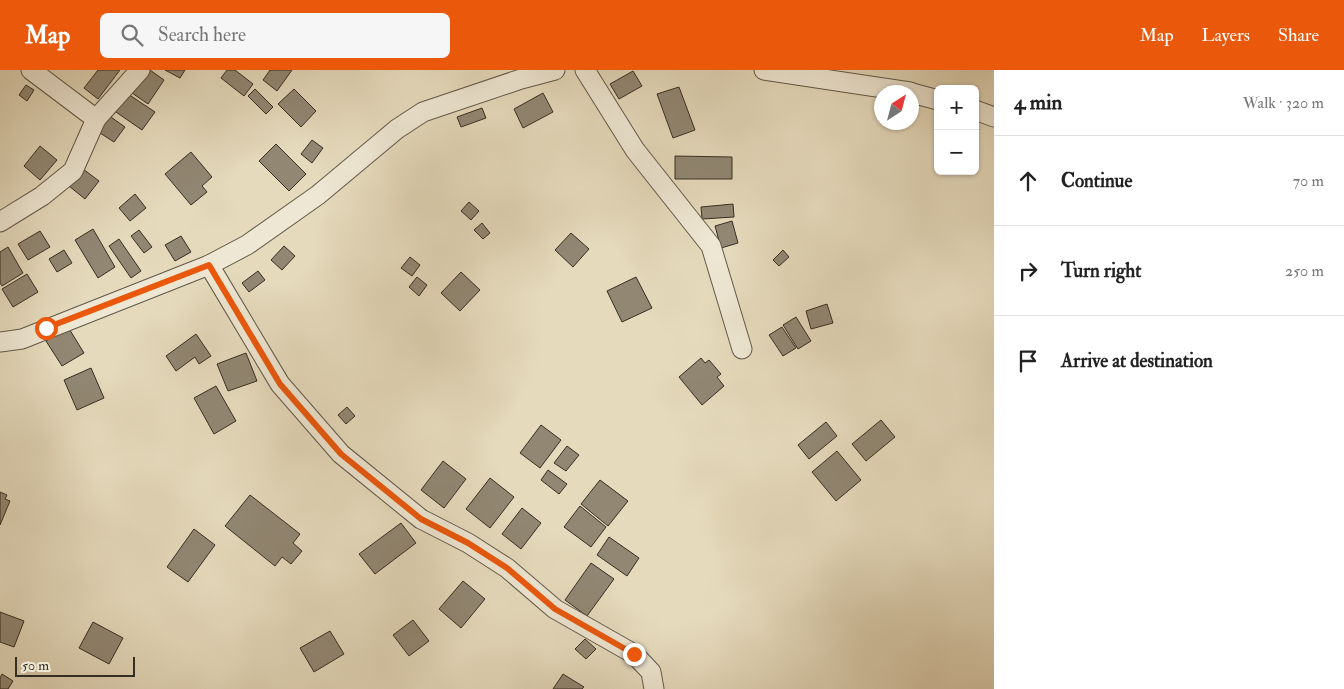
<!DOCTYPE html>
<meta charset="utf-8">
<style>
body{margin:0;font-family:"IM FELL Double Pica",serif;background:#f6f6f6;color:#222}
.controls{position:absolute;right:15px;top:15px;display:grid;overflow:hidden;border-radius:8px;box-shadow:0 1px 4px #0004}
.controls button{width:45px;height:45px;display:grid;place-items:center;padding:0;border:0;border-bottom:1px solid #e0e0e0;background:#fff;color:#222;font:25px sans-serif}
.compass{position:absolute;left:874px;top:15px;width:45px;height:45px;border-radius:50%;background:#fff;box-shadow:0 1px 4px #0004;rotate:36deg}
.scale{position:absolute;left:15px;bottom:12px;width:120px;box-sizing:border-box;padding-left:5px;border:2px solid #372e23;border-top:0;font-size:14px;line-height:18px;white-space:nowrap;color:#372e23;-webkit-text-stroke:4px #eee7d3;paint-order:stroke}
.stop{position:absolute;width:15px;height:15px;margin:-11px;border:4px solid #ea580c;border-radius:50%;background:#fff}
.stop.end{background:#ea580c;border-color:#fff;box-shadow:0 1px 5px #0008}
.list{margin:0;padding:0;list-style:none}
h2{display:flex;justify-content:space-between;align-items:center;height:65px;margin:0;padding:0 20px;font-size:21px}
h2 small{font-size:16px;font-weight:400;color:#767676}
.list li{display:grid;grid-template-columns:32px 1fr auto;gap:15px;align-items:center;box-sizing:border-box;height:90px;padding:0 20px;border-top:1px solid #e0e0e0}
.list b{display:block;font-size:19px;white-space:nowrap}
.list em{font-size:16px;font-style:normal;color:#767676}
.icon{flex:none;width:28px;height:28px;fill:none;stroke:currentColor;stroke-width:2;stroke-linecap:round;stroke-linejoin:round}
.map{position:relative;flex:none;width:994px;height:619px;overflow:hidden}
header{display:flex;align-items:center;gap:30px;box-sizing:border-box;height:70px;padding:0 25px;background:#ea580c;color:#fff}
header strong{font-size:24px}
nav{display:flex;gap:28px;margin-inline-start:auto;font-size:18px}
.search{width:350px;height:45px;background:#f6f6f6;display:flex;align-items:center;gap:12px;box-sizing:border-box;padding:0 18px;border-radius:8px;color:#767676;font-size:19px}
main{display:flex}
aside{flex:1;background:#fff}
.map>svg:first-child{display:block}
</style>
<header>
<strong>Map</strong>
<div class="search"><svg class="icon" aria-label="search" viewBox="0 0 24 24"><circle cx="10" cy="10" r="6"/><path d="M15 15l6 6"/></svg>Search here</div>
<nav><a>Map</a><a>Layers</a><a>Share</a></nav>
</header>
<main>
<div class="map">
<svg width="994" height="619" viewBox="0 0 994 619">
<rect width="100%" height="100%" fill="#e5dabc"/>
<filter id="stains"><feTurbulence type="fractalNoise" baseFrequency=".004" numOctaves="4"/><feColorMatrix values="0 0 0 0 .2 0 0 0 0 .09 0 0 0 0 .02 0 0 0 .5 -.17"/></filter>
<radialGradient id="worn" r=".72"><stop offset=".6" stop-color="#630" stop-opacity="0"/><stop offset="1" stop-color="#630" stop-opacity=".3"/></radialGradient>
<g fill="#918773" stroke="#372e23">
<path d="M98,0H120L98,29L84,18Z"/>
<path d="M147,0H150L164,10L148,34L132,23Z"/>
<path d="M165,0H185L180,8Z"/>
<path d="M227,0H235L253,14L244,26L221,8Z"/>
<path d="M270,0H292L277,21L263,10Z"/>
<path d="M633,1L642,16L619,29L610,14Z"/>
<path d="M26,15L34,20L27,31L19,25Z"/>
<path d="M679,17L695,60L673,68L657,24Z"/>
<path d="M255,19L273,37L266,44L248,26Z"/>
<path d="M294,19L316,41L301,57L278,34Z"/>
<path d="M543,23L553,42L523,58L514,39Z"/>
<path d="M128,24L155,42L142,60L116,42Z"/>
<path d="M482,38L486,48L461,57L457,47Z"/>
<path d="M108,45L125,57L114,72L97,61Z"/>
<path d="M312,70L323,78L312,93L301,84Z"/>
<path d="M276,74L306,104L289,121L259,91Z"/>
<path d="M40,76L57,90L40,110L24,96Z"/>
<path d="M191,82L212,107L202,116L207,122L191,135L165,104Z"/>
<path d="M675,86L732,87V109H675Z"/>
<path d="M83,99L99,111L85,129L69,116Z"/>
<path d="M135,124L146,138L130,151L119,138Z"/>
<path d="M469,132L479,141L471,150L461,141Z"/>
<path d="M733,134L734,147L702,149L701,137Z"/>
<path d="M732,151L738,173L721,178L715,156Z"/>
<path d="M482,153L490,163L483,169L474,160Z"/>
<path d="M93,159L115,197L98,208L75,170Z"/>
<path d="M139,160L152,177L144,183L131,166Z"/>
<path d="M40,161L50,177L28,190L18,174Z"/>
<path d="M571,163L589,179L573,197L555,180Z"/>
<path d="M181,166L191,182L175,191L165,175Z"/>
<path d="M119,169L141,201L131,208L109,176Z"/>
<path d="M284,176L295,186L282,200L271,190Z"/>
<path d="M8,177L23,203L2,216L0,213V182Z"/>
<path d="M64,180L72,193L57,202L49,189Z"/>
<path d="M783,180L789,187L779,196L773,190Z"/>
<path d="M410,187L420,195L412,206L401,198Z"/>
<path d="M258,201L265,210L249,222L242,213Z"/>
<path d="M461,202L480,220L460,241L441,223Z"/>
<path d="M27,204L38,222L13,237L2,219Z"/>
<path d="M417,207L427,215L419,226L409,217Z"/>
<path d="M636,207L652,238L622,252L607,221Z"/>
<path d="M827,234L833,253L811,259L806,241Z"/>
<path d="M796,247L811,271L798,279L783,255Z"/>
<path d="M68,257L84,283L62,296L46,271Z"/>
<path d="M782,257L796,278L783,286L769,265Z"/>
<path d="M196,264L211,286L199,294L195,287L176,301L166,286Z"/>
<path d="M246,283L257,311L228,321L217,294Z"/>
<path d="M701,288L705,293L709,290L721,304L717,307L724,316L702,335L679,307Z"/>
<path d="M91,298L104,328L77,340L64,310Z"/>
<path d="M216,316L236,351L214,364L194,328Z"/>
<path d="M347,337L355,346L346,354L338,345Z"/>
<path d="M881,350L895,367L866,391L852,374Z"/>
<path d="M826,352L837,366L809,389L798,375Z"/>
<path d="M541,355L561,370L540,398L520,383Z"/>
<path d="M567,376L579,385L566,401L554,393Z"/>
<path d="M837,381L861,410L836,431L812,402Z"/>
<path d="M443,391L466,409L444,438L421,420Z"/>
<path d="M548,400L567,414L559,424L541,410Z"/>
<path d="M490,408L514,427L490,458L466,439Z"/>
<path d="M600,410L628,431L608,456L581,434Z"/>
<path d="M0,422L7,425L5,429L10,431L0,455Z"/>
<path d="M250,425L300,464L293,473L302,481L291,494L282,487L275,496L225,456Z"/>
<path d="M580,436L606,457L591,477L564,457Z"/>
<path d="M522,438L541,453L521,479L502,464Z"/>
<path d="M401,453L416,473L375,504L359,484Z"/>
<path d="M194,459L215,475L188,512L167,497Z"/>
<path d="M609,467L639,488L627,506L597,485Z"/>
<path d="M591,493L614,509L587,546L565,530Z"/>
<path d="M463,511L485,529L461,558L439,539Z"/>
<path d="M0,542L24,551L14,577L0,572Z"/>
<path d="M413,550L429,571L409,586L393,565Z"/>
<path d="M93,552L123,568L109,594L79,578Z"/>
<path d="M330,561L344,584L314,602L300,578Z"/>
<path d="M585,569L596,579L586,589L575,579Z"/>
<path d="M2,604L13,611L8,619H0V608Z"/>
<path d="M563,604L584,617L582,619H553Z"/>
</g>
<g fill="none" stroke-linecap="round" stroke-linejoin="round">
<g stroke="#625949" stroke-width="21">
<g id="minor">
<path d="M31,0L96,49"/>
<path d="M585,0L635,80L711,176L742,279"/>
<path d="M764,0L910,22"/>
<path d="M912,23L938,30"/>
<path d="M975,40L994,47"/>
<path d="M0,152L42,126L73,101L96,49L140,0"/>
<path d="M209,195L280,314L341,384L421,449L468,473L507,498L555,539L634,584L651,602L654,619"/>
<path d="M0,272L22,269L209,195L247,175L318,125L397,59L423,42L521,9L555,0"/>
</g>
</g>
<use href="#minor" stroke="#eee7d3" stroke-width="19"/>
</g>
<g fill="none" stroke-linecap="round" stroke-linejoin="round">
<path stroke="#ea580c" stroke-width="6" d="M46,258L209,195L280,314L341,384L421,449L468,473L507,498L555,539L634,584"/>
</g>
<rect width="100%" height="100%" filter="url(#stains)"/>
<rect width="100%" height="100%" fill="url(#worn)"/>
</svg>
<div class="controls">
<button>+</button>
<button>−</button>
</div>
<svg class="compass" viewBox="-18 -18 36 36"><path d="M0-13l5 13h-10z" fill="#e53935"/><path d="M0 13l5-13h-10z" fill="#767676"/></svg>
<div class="scale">50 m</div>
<div class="stop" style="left:46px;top:258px"></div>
<div class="stop end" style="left:634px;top:584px"></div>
</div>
<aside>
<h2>4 min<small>Walk · 320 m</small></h2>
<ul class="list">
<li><svg class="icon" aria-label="ahead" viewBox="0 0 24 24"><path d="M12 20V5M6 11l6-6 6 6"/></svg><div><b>Continue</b></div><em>70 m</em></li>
<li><svg class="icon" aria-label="right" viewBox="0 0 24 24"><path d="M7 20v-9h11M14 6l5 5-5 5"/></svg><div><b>Turn right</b></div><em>250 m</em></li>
<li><svg class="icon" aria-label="arrive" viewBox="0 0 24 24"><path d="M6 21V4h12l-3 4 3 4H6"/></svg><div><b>Arrive at destination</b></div></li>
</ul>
</aside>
</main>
